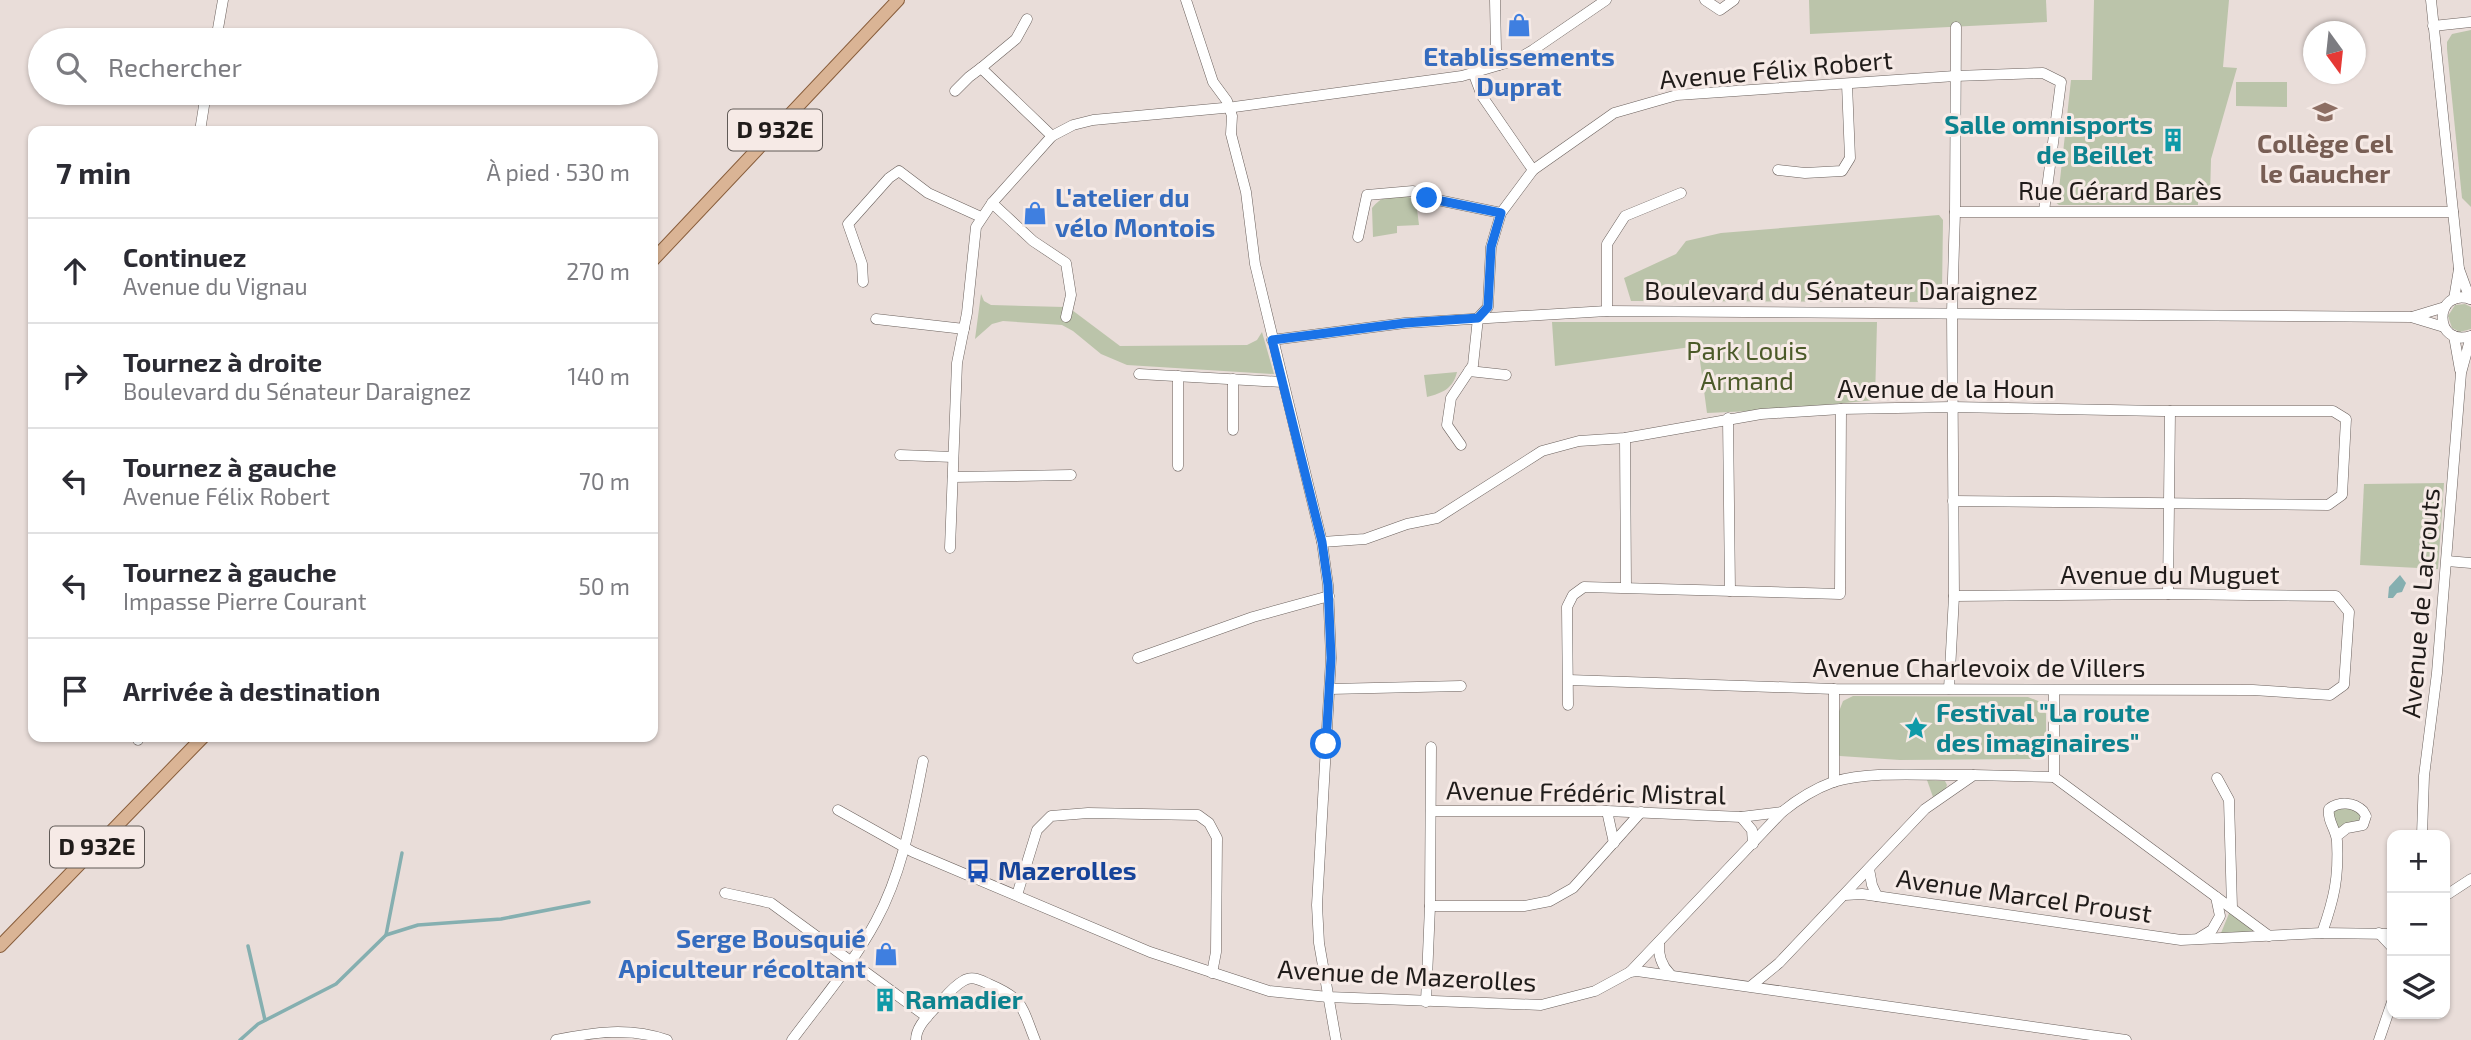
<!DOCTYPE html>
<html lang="fr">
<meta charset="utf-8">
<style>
body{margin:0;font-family:"Exo 2",sans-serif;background:#f2f2f3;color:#2b2b33}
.controls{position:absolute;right:21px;bottom:21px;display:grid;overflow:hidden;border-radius:14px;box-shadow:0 2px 5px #0004}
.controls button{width:63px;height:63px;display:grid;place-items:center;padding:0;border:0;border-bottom:2px solid #e1e1e2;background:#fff;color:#2b2b33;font:35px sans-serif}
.compass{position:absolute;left:2303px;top:21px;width:63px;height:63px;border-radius:50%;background:#fff;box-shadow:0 2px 5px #0004;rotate:165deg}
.stop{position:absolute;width:21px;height:21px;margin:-16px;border:5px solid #1a73e8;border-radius:50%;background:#fff}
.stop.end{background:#1a73e8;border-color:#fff;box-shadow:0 2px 7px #0008}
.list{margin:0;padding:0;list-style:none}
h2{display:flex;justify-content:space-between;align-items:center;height:91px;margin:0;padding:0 28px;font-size:30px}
h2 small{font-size:23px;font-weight:400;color:#7c7c81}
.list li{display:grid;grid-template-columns:46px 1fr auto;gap:21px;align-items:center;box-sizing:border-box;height:105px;padding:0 28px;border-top:2px solid #e1e1e2}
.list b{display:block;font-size:26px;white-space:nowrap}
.list p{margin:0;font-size:23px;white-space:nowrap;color:#7c7c81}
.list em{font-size:23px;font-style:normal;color:#7c7c81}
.icon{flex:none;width:38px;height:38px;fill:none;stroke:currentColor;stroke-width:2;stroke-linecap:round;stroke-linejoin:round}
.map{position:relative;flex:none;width:2471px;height:1040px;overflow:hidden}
.search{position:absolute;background:#fff;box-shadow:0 2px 5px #0004;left:28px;top:28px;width:630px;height:77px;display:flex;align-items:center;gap:18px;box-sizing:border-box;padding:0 24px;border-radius:38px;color:#7c7c81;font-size:26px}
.panel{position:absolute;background:#fff;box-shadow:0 2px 5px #0004;left:28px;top:126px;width:630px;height:616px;border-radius:14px}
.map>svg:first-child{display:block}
</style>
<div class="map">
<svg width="2471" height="1040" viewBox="0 0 2471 1040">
<rect width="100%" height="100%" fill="#e9ddd9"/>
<g fill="#bbc4aa">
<path d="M1809,0H2046L2047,22L1810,34Z"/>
<path d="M2094,0H2229L2223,67L2237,68L2211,159L2210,197H2198V205H2059L2054,201L2053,189H2059L2071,80H2092Z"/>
<path d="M2471,30V207L2462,198L2447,49V42L2452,34Z"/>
<path d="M2236,82H2287V107L2236,106Z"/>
<path d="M1404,195L1413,199L1417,209L1419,225L1397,226V233L1373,237L1372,208C1382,196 1389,196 1404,195Z"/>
<path d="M1939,215L1943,220L1942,292L1940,297L1928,302L1631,301L1624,278L1676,254L1686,241L1721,233Z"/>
<path d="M981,294L984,301L991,305L1064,307L1072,310L1120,346L1247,345L1257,340L1262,332L1274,374L1127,365L1101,354L1073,331L1062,325L1003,321L992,324L975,339Z"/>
<path d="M2465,304L2471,307V329L2460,332L2452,328L2448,316L2455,305Z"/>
<path d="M1552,322H1877L1875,400L1774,410L1707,413L1698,346L1555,366Z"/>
<path d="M1457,372C1453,389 1442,393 1427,397L1424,375Z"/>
<path d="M2444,483L2438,569L2360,565L2364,484Z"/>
<path d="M1853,696L2028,697L2043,703L2046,714V754L2038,759L1900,760L1840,756L1838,755V714L1843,701Z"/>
<path d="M1927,780L1945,781L1947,785L1945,790L1933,797Z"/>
<path d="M2354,807L2363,813V820L2338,831L2331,816L2335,808Z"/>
<path d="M2230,911L2256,930V933H2221Z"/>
</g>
<path fill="#85afb0" d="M2400,575L2406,583L2402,592L2397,593L2393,598H2388L2389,587Z"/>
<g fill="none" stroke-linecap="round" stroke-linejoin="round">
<g stroke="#85afb0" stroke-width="3.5">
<path d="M386,935L402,853"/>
<path d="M248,946L265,1020"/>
<path d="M240,1040L258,1024L336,984L386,935L418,925L501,919L589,902"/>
</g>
<g stroke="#6b615d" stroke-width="11">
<g id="minor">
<path d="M1186,0L1213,82L1227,101L1232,116L1231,134L1246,192L1255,264L1322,542L1328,585L1331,658L1317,905L1319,943L1336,1040"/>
<path d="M1495,0L1496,50L1499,65"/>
<path d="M1705,0L1720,10L1734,0"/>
<path d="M2431,0L2459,269L2470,299"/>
<path d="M2433,26L2471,22"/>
<path d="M216,40L223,0"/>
<path d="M981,68L1016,39L1027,19"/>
<path d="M1473,72L1482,96L1533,170"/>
<path d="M955,91L969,77L981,68L1052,136"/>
<path d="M200,131L206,93"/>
<path d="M1778,170L1805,173L1842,171L1850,158L1847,84"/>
<path d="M992,203L1033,241L1066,263L1071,295L1066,317"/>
<path d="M1955,212H2453"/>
<path d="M1358,237L1367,195L1413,191L1428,198L1501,213"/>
<path d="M863,282L862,264L848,224L889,178L899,171L928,193L981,217"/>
<path d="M2454,299L2459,269"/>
<path d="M2471,299C2433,287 2433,348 2471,336"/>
<path d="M1607,311V244L1625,216L1681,193"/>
<path d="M2412,317L2445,307"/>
<path d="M1478,318L1488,307L1491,247L1501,213L1533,170L1614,113L1677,95L1955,76L2043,73L2061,82L2044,211"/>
<path d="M876,319L964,329"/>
<path d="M2454,336L2460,370"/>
<path d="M1272,340L1405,323L1607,311L2411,317L2444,327"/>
<path d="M1469,371L1506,375"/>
<path d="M1139,374L1282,382"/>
<path d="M1178,376V466"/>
<path d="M1728,418L1730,591"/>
<path d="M1233,430V379"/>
<path d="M1625,438L1626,587"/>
<path d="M1461,445L1447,425L1451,398L1473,365L1478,318"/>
<path d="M900,455L953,457"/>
<path d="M953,477L1071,475"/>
<path d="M1322,542L1365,539L1407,524L1437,518L1542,451L1579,441L1625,438L1761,414L1841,409L1952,407L2162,411H2333L2346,419L2342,495L2328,505L1953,501"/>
<path d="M950,548L957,363L967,313L976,227L992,203L1052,136L1073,125L1093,120L1234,107L1462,76L1516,60L1533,50L1606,0"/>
<path d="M2447,561L2471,563"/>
<path d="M2168,594L2170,411"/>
<path d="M1138,658L1253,617L1329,596"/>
<path d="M1569,680L1834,689L2253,690L2330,695L2344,685L2349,612L2336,596L2168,594L1954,596"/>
<path d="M1330,689L1461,686"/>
<path d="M1949,689L1954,596L1952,312L1955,212L1956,27"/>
<path d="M2054,690V777"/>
<path d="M1568,705L1567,607L1573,595L1584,587L1840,594L1841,409"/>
<path d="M138,737V740"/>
<path d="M2217,778L2229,800L2232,908"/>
<path d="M1834,782V689"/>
<path d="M838,810L913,852L1150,952L1269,991L1328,997L1541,1005L1595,991L1630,972L1637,971L2126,1040"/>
<path d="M1431,811H1607L1741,817L1782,812"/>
<path d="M1607,811L1614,843"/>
<path d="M1741,817L1752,830L1753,844"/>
<path d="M2422,835L2424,776L2437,673L2461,373L2471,336"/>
<path d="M1869,869L1872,885L1877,896"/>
<path d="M725,893L771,903L927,1017"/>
<path d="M1017,895L1037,830L1051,816L1088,813L1198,815L1209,823L1217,838L1216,952L1212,973"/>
<path d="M1845,895L1862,894L2181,940L2322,933L2392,934"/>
<path d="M2445,896L2471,879"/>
<path d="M1430,906H1524L1550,901L1573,888L1641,812"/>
<path d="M2322,933C2334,899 2339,878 2337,841C2336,829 2327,821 2329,809C2339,801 2354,802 2363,811L2366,816L2363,825L2347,828L2337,836"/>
<path d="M2379,933L2392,947"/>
<path d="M2199,938L2212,930L2220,916L2216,897"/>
<path d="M1659,942C1658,954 1661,965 1670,974"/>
<path d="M1630,972L1782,812C1798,799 1814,789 1833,782C1872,770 1932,776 1973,775"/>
<path d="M1751,986L1779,963L1925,809L1974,775L2054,777L2269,936"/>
<path d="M1426,1002L1430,906L1431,747"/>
<path d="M556,1040C593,1032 630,1027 667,1040"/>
<path d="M792,1040C821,1001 853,964 876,921C903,871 912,816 923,761"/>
<path d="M916,1040C916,1027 927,1017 935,1008C944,999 952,987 963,981C972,975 980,980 989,984C1024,999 1021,1005 1035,1040"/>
<path d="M2379,1040L2392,1002"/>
</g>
</g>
<g stroke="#895e3c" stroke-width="14">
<g id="major">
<path d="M653,260L898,0"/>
<path d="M0,946L203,737"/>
</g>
</g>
<use href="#minor" stroke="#fff" stroke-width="10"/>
<use href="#major" stroke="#dab495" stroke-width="12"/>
</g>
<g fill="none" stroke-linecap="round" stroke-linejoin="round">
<path stroke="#1a73e8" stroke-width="9" d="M1326,744L1331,658L1328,585L1322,542L1272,340L1405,323L1478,318L1488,307L1491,247L1501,213L1427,198"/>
</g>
<defs>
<g id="shop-bare" transform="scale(1.89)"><path d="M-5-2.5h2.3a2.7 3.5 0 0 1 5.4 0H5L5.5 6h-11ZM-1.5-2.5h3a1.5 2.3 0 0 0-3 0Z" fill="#3f7fe0" stroke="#f6eae6" stroke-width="2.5" paint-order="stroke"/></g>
<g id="school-bare" transform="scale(1.89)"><path d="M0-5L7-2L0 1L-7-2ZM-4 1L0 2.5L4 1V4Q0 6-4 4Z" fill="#8d6e63" stroke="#f6eae6" stroke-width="2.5" paint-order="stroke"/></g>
<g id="building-bare" transform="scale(1.89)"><path d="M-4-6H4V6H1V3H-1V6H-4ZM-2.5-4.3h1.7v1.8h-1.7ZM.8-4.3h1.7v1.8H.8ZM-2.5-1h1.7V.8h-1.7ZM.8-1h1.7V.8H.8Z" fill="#0f9aa8" stroke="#f6eae6" stroke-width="2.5" paint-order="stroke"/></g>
<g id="sight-bare" transform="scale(1.89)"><path d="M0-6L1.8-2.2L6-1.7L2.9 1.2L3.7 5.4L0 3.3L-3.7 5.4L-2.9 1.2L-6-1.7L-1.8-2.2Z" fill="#0f9aa8" stroke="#f6eae6" stroke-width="2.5" paint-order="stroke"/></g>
<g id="bus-bare" transform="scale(1.89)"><path d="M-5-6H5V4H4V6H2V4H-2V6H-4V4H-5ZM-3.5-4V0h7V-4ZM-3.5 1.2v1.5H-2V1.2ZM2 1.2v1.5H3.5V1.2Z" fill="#1a4fb4" stroke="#f6eae6" stroke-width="2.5" paint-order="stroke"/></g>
</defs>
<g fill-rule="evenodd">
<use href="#shop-bare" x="1519" y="25"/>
<use href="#school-bare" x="2325" y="112"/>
<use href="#building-bare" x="2173" y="140"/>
<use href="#shop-bare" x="1035" y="213"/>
<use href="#sight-bare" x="1916" y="728"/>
<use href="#bus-bare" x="978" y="871"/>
<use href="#shop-bare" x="886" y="954"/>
<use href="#building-bare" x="885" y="1000"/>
</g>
<g text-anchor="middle" stroke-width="6" stroke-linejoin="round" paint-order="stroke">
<g fill="#f6eae6" stroke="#605a57" stroke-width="2">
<rect x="728" y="109.5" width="94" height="41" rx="5"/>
<rect x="50" y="826.5" width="94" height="41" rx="5"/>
</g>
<g font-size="24" font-weight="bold" fill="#201c1a">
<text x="775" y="138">D 932E</text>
<text x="97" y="855">D 932E</text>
</g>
<g font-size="26" font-weight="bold" fill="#366cbe" stroke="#f6eae6">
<text x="1519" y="66">Etablissements<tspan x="1519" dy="30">Duprat</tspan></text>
<text x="1055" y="207" text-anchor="start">L'atelier du<tspan x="1055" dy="30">vélo Montois</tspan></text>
<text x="866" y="948" text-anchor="end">Serge Bousquié<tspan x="866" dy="30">Apiculteur récoltant</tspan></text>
</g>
<g font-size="26" fill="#201c1a" stroke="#f6eae6">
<text transform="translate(1776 70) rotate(-5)" y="9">Avenue Félix Robert</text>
<text x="2120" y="200">Rue Gérard Barès</text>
<text x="1841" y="300">Boulevard du Sénateur Daraignez</text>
<text x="1946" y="398">Avenue de la Houn</text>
<text x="2170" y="584">Avenue du Muguet</text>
<text transform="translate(2421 603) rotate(-85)" y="9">Avenue de Lacrouts</text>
<text x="1979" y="677">Avenue Charlevoix de Villers</text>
<text transform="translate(1586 793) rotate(1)" y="9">Avenue Frédéric Mistral</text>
<text transform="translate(2024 896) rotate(8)" y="9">Avenue Marcel Proust</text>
<text transform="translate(1407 976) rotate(3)" y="9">Avenue de Mazerolles</text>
</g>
<g font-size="26" font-weight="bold" fill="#0d838f" stroke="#f6eae6" text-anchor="start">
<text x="2153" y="134" text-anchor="end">Salle omnisports<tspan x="2153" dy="30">de Beillet</tspan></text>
<text x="1936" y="722">Festival "La route<tspan x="1936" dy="30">des imaginaires"</tspan></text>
<text x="905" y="1009">Ramadier</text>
</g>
<g font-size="26" font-weight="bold" fill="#785e54" stroke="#f6eae6">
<text x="2325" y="153">Collège Cel<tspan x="2325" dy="30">le Gaucher</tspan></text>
</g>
<g font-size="26" fill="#4b5a29" stroke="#f6eae6">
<text x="1747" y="360">Park Louis<tspan x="1747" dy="30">Armand</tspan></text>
</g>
<g font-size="26" font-weight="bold" fill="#164399" stroke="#f6eae6" text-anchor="start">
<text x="998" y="880">Mazerolles</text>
</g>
</g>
</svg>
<div class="controls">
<button>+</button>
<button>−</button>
<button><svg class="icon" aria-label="layers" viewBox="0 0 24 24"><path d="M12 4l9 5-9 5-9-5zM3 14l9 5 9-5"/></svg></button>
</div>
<svg class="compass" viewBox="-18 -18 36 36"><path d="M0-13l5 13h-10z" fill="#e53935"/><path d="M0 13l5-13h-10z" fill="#7c7c81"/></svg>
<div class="stop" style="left:1326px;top:744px"></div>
<div class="stop end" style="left:1427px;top:198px"></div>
<div class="search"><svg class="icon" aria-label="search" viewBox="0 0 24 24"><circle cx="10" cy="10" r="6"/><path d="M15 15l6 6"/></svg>Rechercher</div>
<section class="panel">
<h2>7 min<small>À pied · 530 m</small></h2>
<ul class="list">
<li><svg class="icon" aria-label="ahead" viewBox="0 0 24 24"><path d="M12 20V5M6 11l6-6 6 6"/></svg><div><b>Continuez</b><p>Avenue du Vignau</p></div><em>270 m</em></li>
<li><svg class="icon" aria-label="right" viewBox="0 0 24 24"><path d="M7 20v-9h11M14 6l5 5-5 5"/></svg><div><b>Tournez à droite</b><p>Boulevard du Sénateur Daraignez</p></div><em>140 m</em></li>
<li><svg class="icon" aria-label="left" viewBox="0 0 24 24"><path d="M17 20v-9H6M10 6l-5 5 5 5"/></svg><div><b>Tournez à gauche</b><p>Avenue Félix Robert</p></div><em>70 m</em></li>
<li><svg class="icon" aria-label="left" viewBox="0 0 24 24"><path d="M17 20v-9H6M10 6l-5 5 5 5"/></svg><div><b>Tournez à gauche</b><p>Impasse Pierre Courant</p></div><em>50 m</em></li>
<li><svg class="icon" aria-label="arrive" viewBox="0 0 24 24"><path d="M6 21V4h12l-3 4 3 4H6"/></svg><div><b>Arrivée à destination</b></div></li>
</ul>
</section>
</div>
